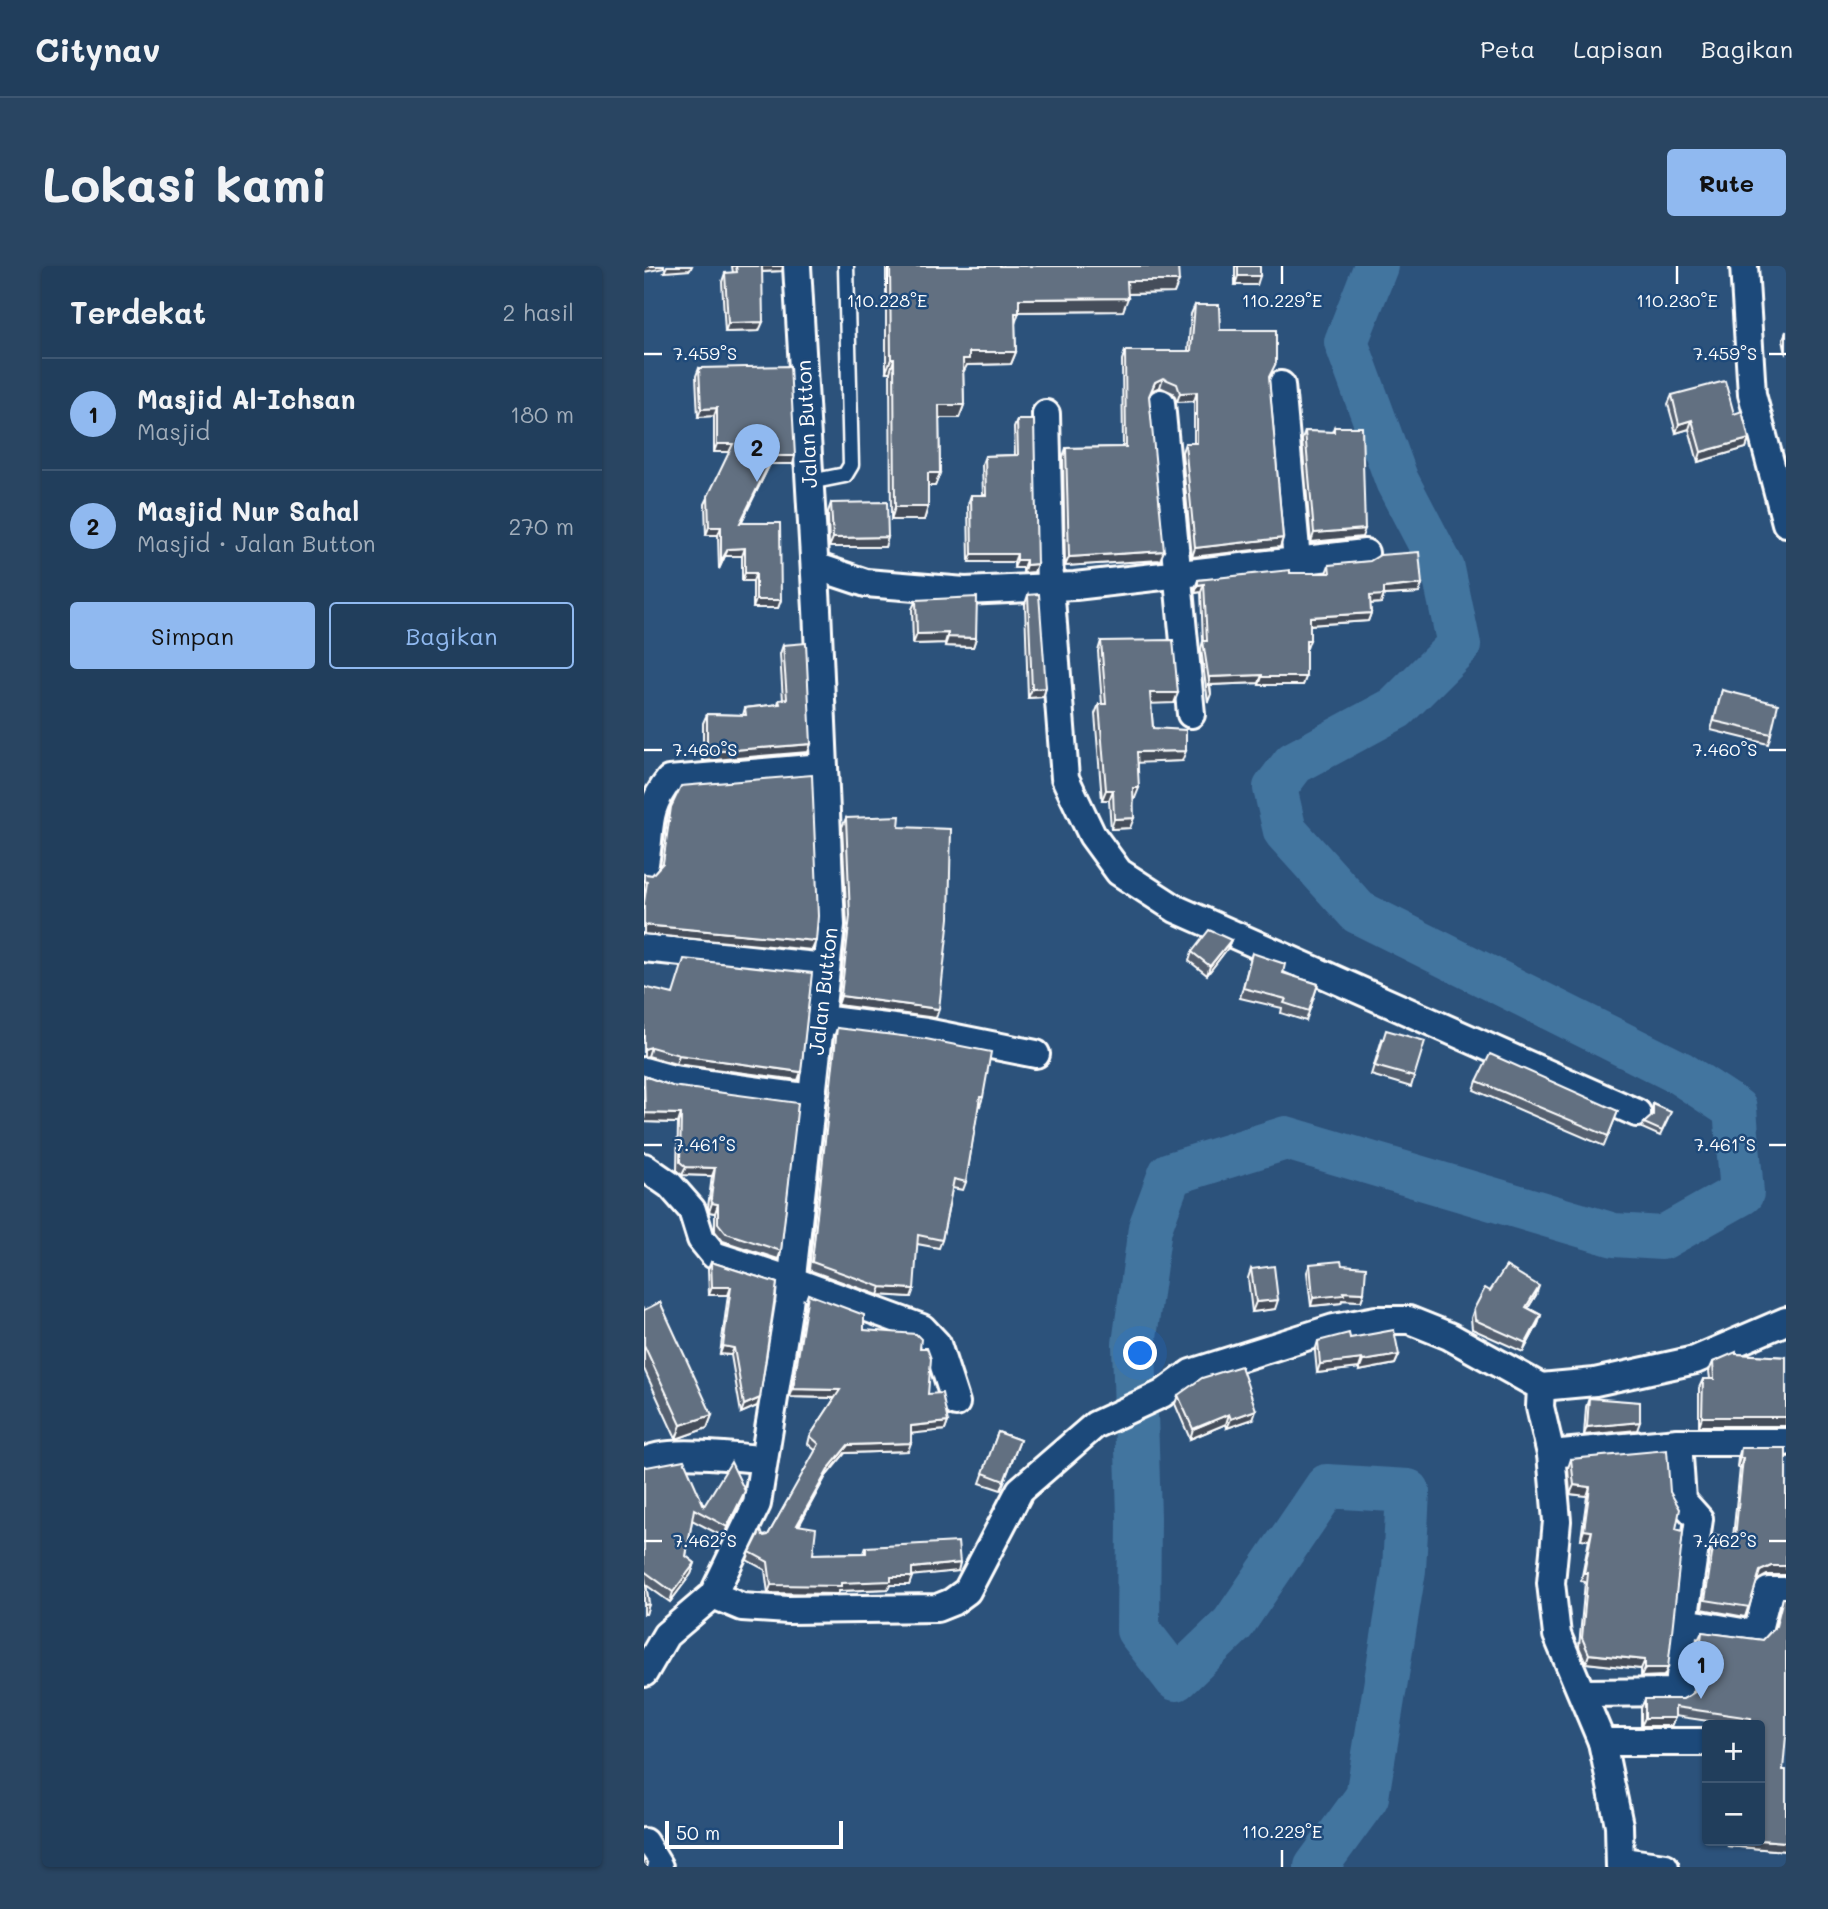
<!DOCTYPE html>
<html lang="id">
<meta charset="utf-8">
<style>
body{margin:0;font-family:Mali,sans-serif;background:#294562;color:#f1f3f6}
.controls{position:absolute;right:21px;bottom:21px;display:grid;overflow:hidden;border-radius:7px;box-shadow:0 2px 5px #0004}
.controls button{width:63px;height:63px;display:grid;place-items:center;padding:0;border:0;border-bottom:2px solid #3e5772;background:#213e5c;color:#f1f3f6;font:35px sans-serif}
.scale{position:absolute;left:21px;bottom:18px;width:178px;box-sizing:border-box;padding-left:7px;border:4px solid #fff;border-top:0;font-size:19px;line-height:24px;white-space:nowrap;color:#fff;-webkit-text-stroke:5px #1f4a7a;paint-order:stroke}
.you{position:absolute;left:497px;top:1088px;width:24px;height:24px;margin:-18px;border:5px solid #fff;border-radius:50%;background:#1a73e8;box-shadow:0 0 0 10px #1a73e833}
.badge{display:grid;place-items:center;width:46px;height:46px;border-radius:50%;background:#90b9f0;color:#111;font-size:23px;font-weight:700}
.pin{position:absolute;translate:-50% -58px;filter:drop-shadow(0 2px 4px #0008)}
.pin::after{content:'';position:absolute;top:37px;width:24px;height:21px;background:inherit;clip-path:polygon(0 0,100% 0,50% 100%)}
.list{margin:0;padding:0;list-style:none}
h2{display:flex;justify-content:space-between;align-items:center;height:91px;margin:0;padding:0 28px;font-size:30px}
h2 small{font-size:23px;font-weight:400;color:#a2aebb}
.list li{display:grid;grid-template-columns:46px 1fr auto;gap:21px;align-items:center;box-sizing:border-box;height:112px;padding:0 28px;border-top:2px solid #3e5772}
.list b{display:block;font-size:26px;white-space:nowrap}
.list p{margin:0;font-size:23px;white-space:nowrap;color:#a2aebb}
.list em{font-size:23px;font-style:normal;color:#a2aebb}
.actions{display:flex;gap:14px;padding:21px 28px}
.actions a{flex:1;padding:16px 0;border:2px solid #90b9f0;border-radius:7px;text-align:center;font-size:24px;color:#90b9f0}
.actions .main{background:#90b9f0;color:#111}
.map{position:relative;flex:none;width:1142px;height:1601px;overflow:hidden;border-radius:7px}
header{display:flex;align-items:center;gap:42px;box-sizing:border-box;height:98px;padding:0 35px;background:#213e5c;border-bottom:2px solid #3e5772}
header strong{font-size:33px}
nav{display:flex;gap:38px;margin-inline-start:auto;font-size:24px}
.intro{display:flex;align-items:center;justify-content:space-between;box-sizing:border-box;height:168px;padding:0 42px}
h1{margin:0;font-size:49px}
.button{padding:18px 32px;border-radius:7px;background:#90b9f0;color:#111;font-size:24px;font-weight:700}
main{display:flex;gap:42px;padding:0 42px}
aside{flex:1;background:#213e5c;border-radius:7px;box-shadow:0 2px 5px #0004}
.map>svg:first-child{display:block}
</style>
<header>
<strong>Citynav</strong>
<nav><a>Peta</a><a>Lapisan</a><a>Bagikan</a></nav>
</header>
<div class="intro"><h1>Lokasi kami</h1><a class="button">Rute</a></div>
<main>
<aside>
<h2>Terdekat<small>2 hasil</small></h2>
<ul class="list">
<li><span class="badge">1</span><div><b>Masjid Al-Ichsan</b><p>Masjid</p></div><em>180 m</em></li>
<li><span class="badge">2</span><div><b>Masjid Nur Sahal</b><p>Masjid · Jalan Button</p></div><em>270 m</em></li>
</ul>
<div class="actions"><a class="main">Simpan</a><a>Bagikan</a></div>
</aside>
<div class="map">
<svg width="1142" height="1601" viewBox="0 0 1142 1601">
<rect width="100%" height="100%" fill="#2c527b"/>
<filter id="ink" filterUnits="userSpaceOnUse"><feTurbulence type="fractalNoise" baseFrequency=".0143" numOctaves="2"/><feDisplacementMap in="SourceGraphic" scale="14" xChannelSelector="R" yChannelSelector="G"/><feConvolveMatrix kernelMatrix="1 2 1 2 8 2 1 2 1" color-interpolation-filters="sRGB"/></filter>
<g filter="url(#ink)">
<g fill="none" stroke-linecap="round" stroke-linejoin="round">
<path stroke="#43749f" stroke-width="44" d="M672,1601L723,1531L760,1304L764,1225L683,1220L589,1358L532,1413L494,1364L495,1252L490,1078L506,962L526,908L642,872L970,969L1018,972L1098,927L1091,843L1036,807L714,646L641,565L631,522L650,497L752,442L815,379L799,303L753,215L702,76L732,0"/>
<g stroke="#fff" stroke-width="19">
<path id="service" d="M166,216L201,209L207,199L202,0"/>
</g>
<g stroke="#fff" stroke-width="32">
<g id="minor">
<path d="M1100,0L1108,128L1142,257"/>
<path d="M637,119L653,294"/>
<path d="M517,137L547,448"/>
<path d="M402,148L406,320L421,512L448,569L475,606L532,643L993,847"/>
<path d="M171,300L222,317L321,325L431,320L721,287"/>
<path d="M0,603C8,564 0,545 25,514L179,501"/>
<path d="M0,682L182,701"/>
<path d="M177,753L282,766L392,788"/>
<path d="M0,805L29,813L168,832"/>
<path d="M0,901L26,919L48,944L57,973L70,989L147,1014L278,1062L293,1078L312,1137"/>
<path d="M897,1121L951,1116L1051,1094L1142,1055"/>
<path d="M907,1188L1034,1176H1142"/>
<path d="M0,1196C19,1181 93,1192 119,1193"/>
<path d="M69,1329L98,1341L144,1344L293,1342L308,1336L323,1325L376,1224L451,1159L518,1128L547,1107L690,1062L732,1054H765L805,1070L897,1121L896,1141L907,1188L913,1255L907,1317L913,1369L958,1476L975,1559L976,1601"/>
<path d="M1040,1356L1110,1368L1114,1364L1124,1325H1142"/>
<path id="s1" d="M0,1407L22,1369L69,1329L113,1238L145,1038L187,659L173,343L153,0"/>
<path d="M939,1427L1035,1426L1040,1356L1055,1253L1038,1234L1034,1176"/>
<path d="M958,1476H1059"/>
<path d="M0,1576L15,1601"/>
<path d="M978,1595L1021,1601"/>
</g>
</g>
<use href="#service" stroke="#1f4a7a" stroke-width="14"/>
<use href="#minor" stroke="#1f4a7a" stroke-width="26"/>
</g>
<g fill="#54606f" stroke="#fff" stroke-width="2">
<path d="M88,0H139L138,5L118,6L115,65L81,66L78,16L81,7H89Z"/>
<path d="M242,0H534L530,27L484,28L479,45L375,46L371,58L372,86L367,98L323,99L319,105L320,139L315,152H295L296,207L291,220H284V241L280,254H247L246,106H242Z"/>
<path d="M591,0H616L613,19H591Z"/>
<path d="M551,39L576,64L629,106L625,114L639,272L636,281L548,291L538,186L541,177H550V135L533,136L529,127L516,121L507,125L505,131L516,294L421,300L419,191L422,182L479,181L478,94L481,85H544L547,48Z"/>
<path d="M1142,65V89L1139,73Z"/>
<path d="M55,102L149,198H126L97,257L137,334L134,342H109V315H98V290H81L75,303L74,269H62L61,238L86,186H70V150L54,151L52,110Z"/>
<path d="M1028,129L1090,148L1105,173L1102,182L1054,196L1045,163L1032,167L1024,138Z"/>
<path d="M373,154L390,306L379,307V302H370V296H325L324,238L327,229H339L338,198L341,190L371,189L370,162Z"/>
<path d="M690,161L718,271L667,276L658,174L661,165L688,166Z"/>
<path d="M187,237L244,271L241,281H185L184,246Z"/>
<path d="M685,299L778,318L775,327L740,329L737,337L726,338L727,347L724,355L666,359L663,382H662V411L659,419H615V417L566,419L567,428L564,436L557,383L559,375L557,326L551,327V322L554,314L646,307H682Z"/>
<path d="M384,329L402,422L399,431L384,432L381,338Z"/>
<path d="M272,334L332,372L329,381L301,380V377L269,378L268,343Z"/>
<path d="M457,375L530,437H507L509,462L538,495L494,496L491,532H490L486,562L467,563L465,534H458L451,448L455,438H458L454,385Z"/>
<path d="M139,379L167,478L164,486L59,495V457L63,448L99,449L101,442L134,438L135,434H139L136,388Z"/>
<path d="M1078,424L1127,468L1124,478L1067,464Z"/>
<path d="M27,541L168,684L0,668V608L8,609L16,600L24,549Z"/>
<path d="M202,552L292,752L194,739L203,659L198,561Z"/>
<path d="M587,674L583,683L563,709L545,695L548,686Z"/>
<path d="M608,687L639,707L674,718L662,755L637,747L638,742L596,732Z"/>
<path d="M0,721L154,814L32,798L4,790Z"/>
<path d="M193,762L339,831L336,840L334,839L322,916L319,924L308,922L298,974L295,982L273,978L267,1031L234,1029L165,1004L190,771Z"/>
<path d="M738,773L770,811L767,821L727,809Z"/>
<path d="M0,810L28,820L137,985L134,993L79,975L71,965V947L65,946L64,941L68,910L38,909L33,905L34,857L0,856Z"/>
<path d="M833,815L974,845L960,880L830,824Z"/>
<path d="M1009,838L1025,851L1016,870L998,862L1000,857L1007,851L1008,842Z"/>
<path d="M67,996L133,1017L113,1140L97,1147L87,1089L76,1088L84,1029H65L64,1003Z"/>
<path d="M666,998L698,999L720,1027L717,1035L698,1034L697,1037L667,1040L663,1006Z"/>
<path d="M607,1003L631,1043L608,1046L604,1012Z"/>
<path d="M846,1025L892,1029L884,1042L897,1049L894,1058L879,1086L828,1063L827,1052L830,1043Z"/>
<path d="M164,1028L220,1064L276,1082L284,1128L304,1156L301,1164L267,1167L264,1185L201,1187L182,1210L155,1260L169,1288L220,1287L222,1281L314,1305L268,1309L265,1319H246L244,1323L195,1325L194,1328L124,1327L121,1304L103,1294L106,1286L124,1269L172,1185L164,1178L166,1170L191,1132L146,1131L161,1036Z"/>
<path d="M0,1044L68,1149L63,1162L32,1173L0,1103Z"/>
<path d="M706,1072L755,1089L751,1098L715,1105V1102L673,1107L671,1085L674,1075Z"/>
<path d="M1092,1088L1142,1091V1160H1055V1122L1059,1113H1066L1065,1105L1069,1096Z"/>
<path d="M534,1129L609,1153L583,1162L582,1158L546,1173L531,1138Z"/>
<path d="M945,1132L993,1164L940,1169L942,1141Z"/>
<path d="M354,1166L376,1174L357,1224L336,1217Z"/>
<path d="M1097,1182H1142V1309H1123L1113,1314L1101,1351L1058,1343L1067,1278L1071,1269L1089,1271L1096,1202L1093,1201L1094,1192Z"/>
<path d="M927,1193L1026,1226L1032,1263L1020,1410L997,1411V1403L942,1397L935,1381L941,1316L937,1315L945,1274L937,1273L943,1230L926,1228L924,1202Z"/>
<path d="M0,1200L60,1240L101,1225L80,1271L48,1254L42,1290L51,1297L47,1308L26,1336L2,1319L5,1338L2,1348H0Z"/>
<path d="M1139,1332V1504H1142V1585L1084,1580L1085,1575H1116V1459H1091L1031,1450L1027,1460H997V1442L1001,1433H1039L1049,1428L1054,1374L1058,1366L1119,1374L1131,1361Z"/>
</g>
<g fill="#454e5a" stroke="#fff" stroke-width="2">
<path d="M0,0H20V2L0,6Z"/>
<path d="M23,0H48L46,4L20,6Z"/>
<path d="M117,0H139L138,5L114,6Z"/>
<path d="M594,10H616L613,19H591Z"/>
<path d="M483,15H535L530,27L479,28Z"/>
<path d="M484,32L479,45L370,46L375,33Z"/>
<path d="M119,56L115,65L81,66L84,57Z"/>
<path d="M325,86H372L367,98L323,99L320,105H315L319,93Z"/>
<path d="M247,93H250L246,106H242Z"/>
<path d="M519,112L516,121L507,125L501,139L511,116Z"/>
<path d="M553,126L550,135L533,136L536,127Z"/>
<path d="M295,139H320L315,152H291Z"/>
<path d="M73,142L70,150L54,151L57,143Z"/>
<path d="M1048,154L1045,163L1032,167L1035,158Z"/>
<path d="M1105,173L1102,182L1054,196L1057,186Z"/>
<path d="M73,178H89L87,186H70Z"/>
<path d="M129,190H151L149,198H126L93,265Z"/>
<path d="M284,207H296L291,220H279Z"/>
<path d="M251,241H284L280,254H247Z"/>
<path d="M65,261H77L74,269H62Z"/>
<path d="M721,263L718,271L667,276L670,267Z"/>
<path d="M244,271L241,281H185L189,272Z"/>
<path d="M639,272L636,281L548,291L551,282Z"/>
<path d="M101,282L98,290H81L75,303L84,283Z"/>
<path d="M520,285L516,294L421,300L425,291Z"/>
<path d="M328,288H373L370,296H325Z"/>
<path d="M373,294H382L379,302H370Z"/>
<path d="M393,298L390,306L379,307L382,299Z"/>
<path d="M101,307H112L109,315H98Z"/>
<path d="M560,318L557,326L551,327L554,319Z"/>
<path d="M778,318L775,327L740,329L737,337L723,338L726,330L740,322Z"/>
<path d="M112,334H137L134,342H109Z"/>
<path d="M727,347L724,355L663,359L666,351Z"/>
<path d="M304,367L301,377L269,378L273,368Z"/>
<path d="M304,371L332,372L329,381L301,380Z"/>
<path d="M662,374H666L663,382H659Z"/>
<path d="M618,409L615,417L565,419V411Z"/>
<path d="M618,411H662L659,419H615Z"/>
<path d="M402,422L399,431L384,432L388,423Z"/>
<path d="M506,427H534L530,437L502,438Z"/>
<path d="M167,478L164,486L59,495L63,486Z"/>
<path d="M542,485L538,495L489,497L493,486Z"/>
<path d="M489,522H495L491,532L486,533Z"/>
<path d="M462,524H469L465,534H458Z"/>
<path d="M490,552L486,562L467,563L470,553Z"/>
<path d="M0,659L172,675L168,684L0,668Z"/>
<path d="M587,674L583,683L563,709L566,700Z"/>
<path d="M197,730L295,743L292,752L194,739Z"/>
<path d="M7,781L4,790L0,791V783Z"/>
<path d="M35,789L157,806L154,814L32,798Z"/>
<path d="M1,847L37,848L34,857L0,856Z"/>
<path d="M42,901L71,902L68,910L38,909Z"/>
<path d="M68,937L74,938L71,947L65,946Z"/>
<path d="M895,1020L892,1029L879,1050L882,1041Z"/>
<path d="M68,1021H87L84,1029H65Z"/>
<path d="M237,1021L270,1023L267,1031L234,1029Z"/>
<path d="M699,1026L720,1027L717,1035L698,1034L697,1037L667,1040L669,1032Z"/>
<path d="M634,1034L631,1043L608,1046L612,1036Z"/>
<path d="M897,1049L894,1058L879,1086L882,1077Z"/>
<path d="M79,1080L90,1082L87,1089L76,1088Z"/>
<path d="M755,1089L751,1098L715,1105L719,1095Z"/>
<path d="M718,1093L715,1102L673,1107L676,1098Z"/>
<path d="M149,1123L196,1124L193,1132L146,1131Z"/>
<path d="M116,1132L113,1140L97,1147L100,1139Z"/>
<path d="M612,1144L609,1153L583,1162L587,1153Z"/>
<path d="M585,1148L582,1158L546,1173L549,1163Z"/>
<path d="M68,1149L63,1162L32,1173L37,1159Z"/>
<path d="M1058,1151H1142V1160H1055Z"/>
<path d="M304,1156L301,1164L264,1168L267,1160Z"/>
<path d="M996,1156L993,1164L940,1169L943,1161Z"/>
<path d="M267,1177L264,1185L201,1187L182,1210L150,1267L153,1259L185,1202L204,1179Z"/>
<path d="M1096,1192H1099L1096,1202L1093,1201Z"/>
<path d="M930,1219L946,1221L943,1230L926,1228Z"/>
<path d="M101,1225L97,1235L80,1271L83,1261Z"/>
<path d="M940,1264L948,1265L945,1274L937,1273Z"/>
<path d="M51,1297L47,1308L26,1336L29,1326Z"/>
<path d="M316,1297L314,1305L265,1310L268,1302Z"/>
<path d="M1127,1300H1142V1309H1123L1112,1315L1116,1305Z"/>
<path d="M247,1311H268L265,1319H246L244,1323L195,1325L194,1328L124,1327L127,1319L197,1317Z"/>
<path d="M5,1338L2,1348H0V1339Z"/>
<path d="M945,1388L1001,1394L997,1403L942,1397Z"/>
<path d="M1001,1402H1024L1020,1410L997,1411Z"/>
<path d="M1001,1452H1031L1027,1460H997Z"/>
<path d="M1116,1574L1142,1576V1585L1084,1580L1086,1575H1116Z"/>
</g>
<g fill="#627081" stroke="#fff" stroke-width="2">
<path d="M92,0H118L119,56L84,57L81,7L93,6Z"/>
<path d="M246,0H534L535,15H483L484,32L375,33V47H371L372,86H325V93H319L320,139H295L296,207H284V241H251L250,93H247Z"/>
<rect x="594" y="0" width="22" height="10"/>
<path d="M551,39H575L576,64H632V97L625,111L639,272L551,282L541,177H553V126L536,127L533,118L519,112L511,116L505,130L520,285L425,291L422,182L482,181L481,85H547Z"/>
<path d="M146,100L151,190H129L96,257H136L137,334H112V307H101V282L84,283L77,295V261H65L64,230L89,178H73V142L57,143L55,102Z"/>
<path d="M1081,115L1090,148L1098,145L1105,173L1057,186L1048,154L1035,158L1028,129Z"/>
<path d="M373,154H390L393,298L382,299V294H373V288H328L327,229H342L341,190L374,189Z"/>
<path d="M690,161H718L721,263L670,267L661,165L690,166Z"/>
<path d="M243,236L244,271L189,272L187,237Z"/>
<path d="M775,286L778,318L740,322V329L726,330L727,347L666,351V374H662V411H618V409L565,411L567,428L559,375H563L560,318L554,319V314L646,304V307H686L685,299L726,295L736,289Z"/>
<path d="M395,328L402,422L388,423L384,329Z"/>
<path d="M333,331L332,372L304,371V367L273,368L272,334Z"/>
<path d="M529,374L534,427H506L509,462L542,464V485L493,486L495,522H489L490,552L470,553L469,524H462L455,438H462L457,375Z"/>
<path d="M162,377L167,478L63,486V448L102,449L101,442L136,438L135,434L143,433L139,379Z"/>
<path d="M1078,424L1134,438L1127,468L1070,455Z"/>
<path d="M168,509L174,650L172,675L0,659V637L3,616L0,615V608L8,609L19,597L27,541L37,520Z"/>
<path d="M256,550L255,561L307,563L305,652L295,743L197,730L206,650L202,552Z"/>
<path d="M565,664L587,674L566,700L548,686Z"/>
<path d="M608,687L641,698L639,707L674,718L665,745L640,737L642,733L599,722Z"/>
<path d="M40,693L168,707L157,806L35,789L7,781L0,783V721L29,728Z"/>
<path d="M193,762L282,773L347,786L339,831H336L322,916L310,913L298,974L274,969L270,1023L237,1021L168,996Z"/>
<path d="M742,764L781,775L770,811L731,800Z"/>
<path d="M846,788L974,845L964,870L833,815Z"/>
<path d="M0,810L28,820L154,837L137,985L82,967L74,957V938L68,937L67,932L71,902L42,901L36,896L37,848L1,847Z"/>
<path d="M1009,838L1027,846L1018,865L1000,857L1009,849Z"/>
<path d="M697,995L698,999L722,1001L720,1027L699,1026L700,1029L669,1032L666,998Z"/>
<path d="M67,996L133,1017L116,1132L100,1139L90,1082L79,1080L87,1021H68Z"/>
<path d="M630,1000L634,1034L612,1036L607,1003Z"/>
<path d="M862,1000L895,1020L882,1041L897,1049L882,1077L831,1054L830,1043L841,1022L846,1025Z"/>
<path d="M164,1028L220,1049V1064L272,1068L277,1073L276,1082H283L287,1093L284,1128L298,1127L304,1156L267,1160V1177L204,1179L185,1202L153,1259L172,1262L169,1288L222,1287V1281L314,1276L316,1297L268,1302V1311H247V1315L197,1317V1320L127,1319L124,1296L106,1286L117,1264L119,1270L124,1269L175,1178L166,1170L196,1124L149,1123Z"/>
<path d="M16,1036L68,1149L37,1159L0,1079V1044Z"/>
<path d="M750,1064L755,1089L719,1095L718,1093L676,1098L674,1075L705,1067L706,1072Z"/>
<path d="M1092,1086V1088L1142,1091V1151H1058L1059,1113H1070L1069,1096Z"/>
<path d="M597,1100L612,1144L587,1153L585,1148L549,1163L534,1129L558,1112Z"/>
<path d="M945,1132L996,1136V1156L943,1161Z"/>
<path d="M354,1166L376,1174L360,1215L339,1207Z"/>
<path d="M1097,1182H1142V1300H1127L1116,1305L1105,1341L1061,1334L1071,1269L1091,1272L1099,1192H1096Z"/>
<path d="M1023,1184L1026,1226L1036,1243L1032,1263L1039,1265L1024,1402H1001V1394L945,1388L938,1372L944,1307H940L948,1265L940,1264L946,1221L930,1219L927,1193Z"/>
<path d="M40,1194L60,1240L87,1196L101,1225L83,1261L50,1243L42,1290L51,1297L29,1326L0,1305L5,1338L0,1339V1200L3,1201Z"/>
<path d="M1139,1332H1142V1469L1139,1504H1142V1576L1116,1574V1459H1106L1107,1452L1031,1441V1452H1001V1433H1039L1051,1426L1058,1366L1119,1374L1132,1360Z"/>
<path d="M0,1592L4,1598L3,1601H0Z"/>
</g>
</g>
<path fill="none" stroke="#fff" stroke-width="2.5" d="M243,0V18M638,0V18M1033,0V18M0,88H18M1125,88H1142M0,484H18M1125,484H1142M0,879H18M1125,879H1142M0,1275H18M1125,1275H1142M638,1584V1601"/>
<g text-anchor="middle" stroke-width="5" stroke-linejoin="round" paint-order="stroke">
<g font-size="21" fill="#fff" stroke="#1f4a7a">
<text transform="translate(163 158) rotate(-93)" y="7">Jalan Button</text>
<text dy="7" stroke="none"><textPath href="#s1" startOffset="724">Jalan Button</textPath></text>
</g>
</g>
<g font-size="18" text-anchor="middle" fill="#fff" stroke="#1f4a7a" stroke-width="5" stroke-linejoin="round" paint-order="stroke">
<text x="243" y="41">110.228°E</text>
<text x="638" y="41">110.229°E</text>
<text x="1033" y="41">110.230°E</text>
<text x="61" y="94">7.459°S</text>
<text x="1081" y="94">7.459°S</text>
<text x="61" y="490">7.460°S</text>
<text x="1081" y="490">7.460°S</text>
<text x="61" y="885">7.461°S</text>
<text x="1081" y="885">7.461°S</text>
<text x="61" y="1281">7.462°S</text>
<text x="1081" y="1281">7.462°S</text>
<text x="638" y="1572">110.229°E</text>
</g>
</svg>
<div class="controls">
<button>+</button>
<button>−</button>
</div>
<div class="scale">50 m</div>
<div class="you"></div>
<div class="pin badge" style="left:1057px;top:1433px">1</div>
<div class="pin badge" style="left:113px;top:216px">2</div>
</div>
</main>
